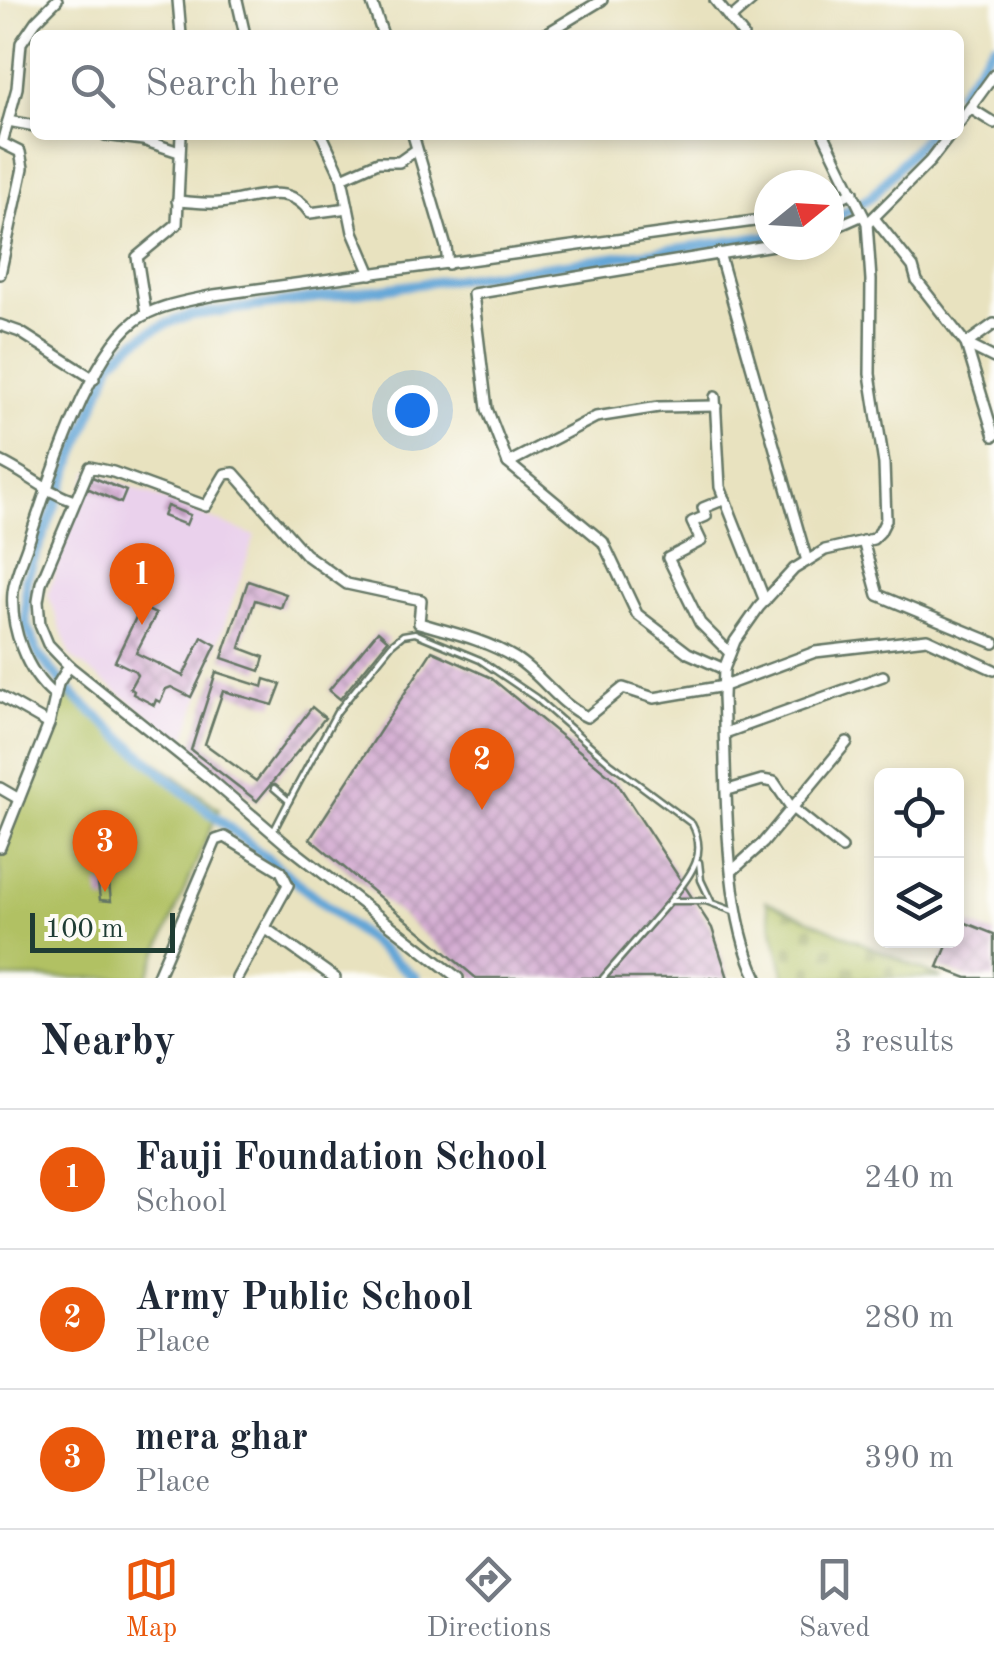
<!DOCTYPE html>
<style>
body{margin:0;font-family:"Old Standard TT",serif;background:#f6f6f7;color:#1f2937}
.controls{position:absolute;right:30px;bottom:30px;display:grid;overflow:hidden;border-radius:15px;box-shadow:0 5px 15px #0003}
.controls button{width:90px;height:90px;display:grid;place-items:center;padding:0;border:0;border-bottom:2px solid #e0e1e3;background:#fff;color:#1f2937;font:50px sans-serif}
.compass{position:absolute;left:754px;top:170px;width:90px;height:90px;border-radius:50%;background:#fff;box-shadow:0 5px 15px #0003;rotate:72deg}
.scale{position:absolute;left:30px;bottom:25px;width:145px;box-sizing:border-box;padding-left:10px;border:5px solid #1f3d34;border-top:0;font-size:28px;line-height:35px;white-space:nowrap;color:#1f3d34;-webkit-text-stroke:8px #fdfcf7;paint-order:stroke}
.you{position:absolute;left:412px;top:410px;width:35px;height:35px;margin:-25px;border:8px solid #fff;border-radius:50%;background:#1a73e8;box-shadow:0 0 0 15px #1a73e833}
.badge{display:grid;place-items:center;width:65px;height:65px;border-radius:50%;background:#ea580c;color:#fff;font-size:32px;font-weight:700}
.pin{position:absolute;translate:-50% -82px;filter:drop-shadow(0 2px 5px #0008)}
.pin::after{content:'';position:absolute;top:52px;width:35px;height:30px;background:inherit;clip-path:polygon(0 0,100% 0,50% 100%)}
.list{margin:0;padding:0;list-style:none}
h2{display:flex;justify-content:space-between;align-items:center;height:130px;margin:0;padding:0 40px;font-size:42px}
h2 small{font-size:32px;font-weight:400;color:#747a83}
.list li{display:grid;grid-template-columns:65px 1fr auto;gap:30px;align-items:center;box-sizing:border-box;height:140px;padding:0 40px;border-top:2px solid #e0e1e3}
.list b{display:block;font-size:38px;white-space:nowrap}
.list p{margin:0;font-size:32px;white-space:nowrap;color:#747a83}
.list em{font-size:32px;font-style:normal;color:#747a83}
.icon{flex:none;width:55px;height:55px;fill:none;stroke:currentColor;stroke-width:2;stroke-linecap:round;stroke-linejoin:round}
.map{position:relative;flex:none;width:994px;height:978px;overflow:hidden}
.search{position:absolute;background:#fff;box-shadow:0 5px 15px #0003;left:30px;right:30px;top:30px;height:110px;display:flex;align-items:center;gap:25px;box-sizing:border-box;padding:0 35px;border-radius:15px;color:#747a83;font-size:38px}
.sheet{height:550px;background:#fff}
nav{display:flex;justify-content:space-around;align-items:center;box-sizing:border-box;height:140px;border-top:2px solid #e0e1e3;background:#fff;font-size:28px;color:#747a83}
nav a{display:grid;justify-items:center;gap:5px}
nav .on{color:#ea580c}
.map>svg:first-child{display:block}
</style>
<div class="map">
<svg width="994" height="978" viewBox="0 0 994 978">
<defs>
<pattern id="cemetery-stones" width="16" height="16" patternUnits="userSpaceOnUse" patternTransform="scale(2.5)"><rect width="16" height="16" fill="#b1c163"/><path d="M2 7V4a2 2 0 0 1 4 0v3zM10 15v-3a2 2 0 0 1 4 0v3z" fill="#8f9e52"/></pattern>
<pattern id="building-cross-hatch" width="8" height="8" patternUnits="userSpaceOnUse" patternTransform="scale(2.5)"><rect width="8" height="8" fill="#d4acd2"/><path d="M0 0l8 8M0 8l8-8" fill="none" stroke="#ab8dab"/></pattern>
</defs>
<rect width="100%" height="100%" fill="#fdfcf7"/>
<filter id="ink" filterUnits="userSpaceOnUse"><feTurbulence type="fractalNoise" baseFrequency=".01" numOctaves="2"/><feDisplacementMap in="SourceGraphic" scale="20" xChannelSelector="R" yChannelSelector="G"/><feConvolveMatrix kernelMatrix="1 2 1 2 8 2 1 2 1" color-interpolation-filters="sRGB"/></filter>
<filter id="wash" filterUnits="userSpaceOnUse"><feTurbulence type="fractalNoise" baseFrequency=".0048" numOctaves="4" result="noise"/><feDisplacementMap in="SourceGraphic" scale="40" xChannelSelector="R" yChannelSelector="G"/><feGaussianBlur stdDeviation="2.25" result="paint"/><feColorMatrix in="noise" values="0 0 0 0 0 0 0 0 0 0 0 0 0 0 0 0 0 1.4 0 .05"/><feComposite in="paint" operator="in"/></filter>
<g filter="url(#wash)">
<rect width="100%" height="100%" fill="#e8e2bf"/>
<path fill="#ead1ec" d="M89,470L255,536L184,742L71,657L48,594Z"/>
<path fill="url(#cemetery-stones)" stroke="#687f4c" stroke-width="2.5" d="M766,901L942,978H785Z"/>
<path fill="#b1c163" stroke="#687f4c" stroke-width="2.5" d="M64,694L219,809L147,978H0V853Z"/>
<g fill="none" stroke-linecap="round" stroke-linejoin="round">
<g stroke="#63a6d7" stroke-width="10">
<path d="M959,92L994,45"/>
<path d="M829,222L871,197L927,135"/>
<path d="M416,978L177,786L76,698L39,656L26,625V579L112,361C137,337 158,325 192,315L769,236"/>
</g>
</g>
<g id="blocks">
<g fill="url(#building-cross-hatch)">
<path d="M92,477L126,491L121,503L87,488Z"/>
<path d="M167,506L190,515L186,525L163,516Z"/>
<path d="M248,581L286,594L281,608L255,600L240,648L264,657L260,671L222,658Z"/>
<path d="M141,607L156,614L136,653L183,676L202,637L216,645L191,697L171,687L166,689L160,702L156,700L154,705L133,694L134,691L130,688L137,675L135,671L115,661Z"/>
<path d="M378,631L388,640L340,699L329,690Z"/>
<path d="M432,651L490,677L616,781L712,928L728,978H476L310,839Z"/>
<path d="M216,672L263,687L265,679L281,684L273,705L223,691L205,744L256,781L312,707L325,718L257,801L191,750Z"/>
<path d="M109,883L111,901L100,900L98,884Z"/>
<path d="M956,919L994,934V978H967L938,967L949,941H956Z"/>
</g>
</g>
</g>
<g filter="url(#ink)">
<use href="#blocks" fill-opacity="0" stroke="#657765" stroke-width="2.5"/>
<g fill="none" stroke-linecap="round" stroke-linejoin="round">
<g stroke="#657765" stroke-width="9">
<g id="lane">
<path d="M274,788L289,801L337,712L392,644L403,635L415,633L480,660L536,698L609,762L692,824C709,856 689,876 670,901"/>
<path d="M273,832L289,801"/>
<path d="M699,862L701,880L711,901"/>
<path d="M603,978L670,901H706L736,912"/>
</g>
</g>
<g stroke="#657765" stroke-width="14">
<g id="street">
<path d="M178,0L181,35"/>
<path d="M237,0L245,35"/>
<path d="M371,0L383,35"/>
<path d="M715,0L743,35"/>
<path d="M730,19L752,0"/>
<path d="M544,35L602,0"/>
<path d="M970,108L994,123"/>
<path d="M8,121L35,126"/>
<path d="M959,123L994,75"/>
<path d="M105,135L143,140L179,152"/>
<path d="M322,135L342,178L353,232L371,274"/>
<path d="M413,135L446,247L448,264"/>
<path d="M342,178L378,162H399L416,150"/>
<path d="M177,201C191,202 205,204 219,203C251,201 288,179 310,213L348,208"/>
<path d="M829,203L853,192"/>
<path d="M874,218L913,267L917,281L966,344L994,436"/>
<path d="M869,222L930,161L950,135"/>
<path d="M829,230L863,215"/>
<path d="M719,253L807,561"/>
<path d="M0,274L23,168L20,152L2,143L17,88L21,43L36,21L57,0"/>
<path d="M146,314L137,257L177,224L181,135"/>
<path d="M994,324L966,344L994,358"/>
<path d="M0,325L20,332L94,379"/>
<path d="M715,397L720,487L765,601"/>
<path d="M0,461C26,473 46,492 74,501"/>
<path d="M508,463L596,417L659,407L716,406"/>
<path d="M725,499L703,508L706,516L692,522L701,541L668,558L700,623L730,653"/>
<path d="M863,541L878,595L994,643"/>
<path d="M724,669L688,653L637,614L603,542L508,463L487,409L473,294L773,245"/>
<path d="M54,695C26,672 10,628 13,592C15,575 24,557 29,541C48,484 88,357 135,321C156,305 189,301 214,295L769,219"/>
<path d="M0,696L49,724"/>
<path d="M725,733L883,676"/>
<path d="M0,788L19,799"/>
<path d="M728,790L762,780L774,782L791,807L842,848"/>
<path d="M0,847L49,724L58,684L69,666"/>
<path d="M732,871L763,843L847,742"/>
<path d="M265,928L335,978"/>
<path d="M157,978L216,840L225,837L281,871L288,885L237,978"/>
<path d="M458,978L287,845L210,779L69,666L48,644L40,625L38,601L41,583L90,467L113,472L206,506L225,474L234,473L305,554L347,584L421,600L419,623C450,632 486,640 515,658C541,674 558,704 587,717L623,688L654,698L724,686L815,652L927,639L994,670"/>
<path d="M757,978C722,908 727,778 723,697L724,669L735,641L759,607L794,569L825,550L873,539L880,532L886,520L884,464L870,374L871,280L867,223L824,135"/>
</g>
</g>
<use href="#lane" stroke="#fff" stroke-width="4"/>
<use href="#street" stroke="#fff" stroke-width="9"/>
</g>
</g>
</svg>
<div class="controls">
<button><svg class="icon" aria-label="locate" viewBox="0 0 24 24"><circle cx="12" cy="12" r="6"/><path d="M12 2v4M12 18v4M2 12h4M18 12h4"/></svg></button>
<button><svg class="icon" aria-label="layers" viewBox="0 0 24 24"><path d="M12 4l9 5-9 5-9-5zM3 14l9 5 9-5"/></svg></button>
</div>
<svg class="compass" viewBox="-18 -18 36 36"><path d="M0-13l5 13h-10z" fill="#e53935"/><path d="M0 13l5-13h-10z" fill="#747a83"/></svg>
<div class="scale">100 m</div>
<div class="you"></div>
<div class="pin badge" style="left:142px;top:625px">1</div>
<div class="pin badge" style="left:482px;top:810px">2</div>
<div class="pin badge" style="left:105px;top:892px">3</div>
<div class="search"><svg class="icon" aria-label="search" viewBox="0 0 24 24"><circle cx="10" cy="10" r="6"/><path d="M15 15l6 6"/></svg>Search here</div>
</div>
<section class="sheet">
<h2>Nearby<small>3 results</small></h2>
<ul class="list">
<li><span class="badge">1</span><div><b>Fauji Foundation School</b><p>School</p></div><em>240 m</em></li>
<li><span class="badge">2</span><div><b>Army Public School</b><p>Place</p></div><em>280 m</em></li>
<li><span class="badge">3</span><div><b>mera ghar</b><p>Place</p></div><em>390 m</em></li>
</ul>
</section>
<nav>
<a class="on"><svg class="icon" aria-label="map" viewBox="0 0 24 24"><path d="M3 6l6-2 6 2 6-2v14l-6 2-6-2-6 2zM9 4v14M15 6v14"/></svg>Map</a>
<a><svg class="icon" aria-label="directions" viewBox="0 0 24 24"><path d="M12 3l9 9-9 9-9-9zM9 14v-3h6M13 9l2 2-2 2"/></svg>Directions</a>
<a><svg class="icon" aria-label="saved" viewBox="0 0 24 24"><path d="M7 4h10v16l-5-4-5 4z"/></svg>Saved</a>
</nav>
